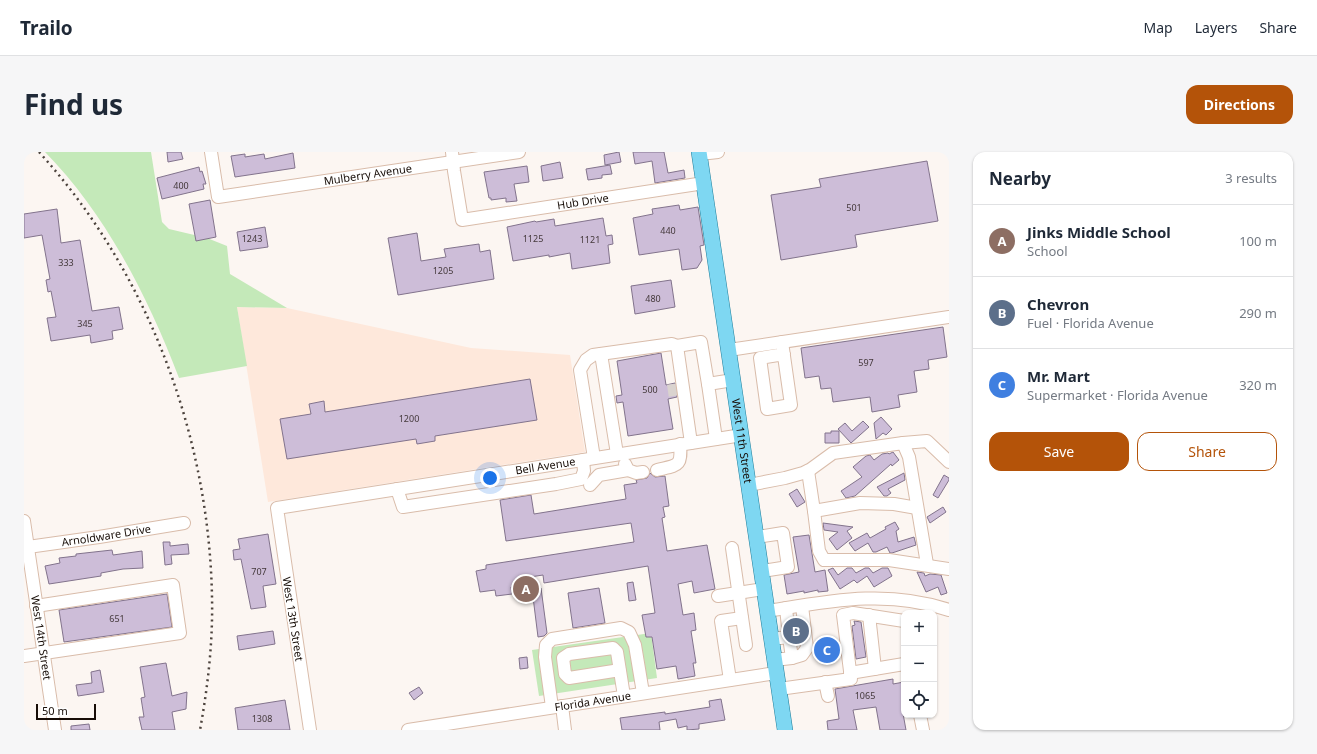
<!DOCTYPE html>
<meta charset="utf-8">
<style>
body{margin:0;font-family:"Noto Sans",sans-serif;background:#f6f6f7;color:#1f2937}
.controls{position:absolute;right:12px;bottom:12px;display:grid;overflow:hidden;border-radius:8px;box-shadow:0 1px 3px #0004}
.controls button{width:36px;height:36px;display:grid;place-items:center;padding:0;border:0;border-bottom:1px solid #e0e1e3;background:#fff;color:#1f2937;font:20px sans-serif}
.scale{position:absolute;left:12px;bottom:10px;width:60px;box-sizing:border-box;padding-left:4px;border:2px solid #170d07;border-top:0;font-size:11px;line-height:14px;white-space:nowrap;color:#170d07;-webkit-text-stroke:3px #fff;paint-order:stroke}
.you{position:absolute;left:466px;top:326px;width:14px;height:14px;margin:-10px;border:3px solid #fff;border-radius:50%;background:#1a73e8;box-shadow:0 0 0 6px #1a73e833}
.badge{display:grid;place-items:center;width:26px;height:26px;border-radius:50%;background:#b45309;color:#fff;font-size:13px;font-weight:700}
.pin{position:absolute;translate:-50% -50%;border:2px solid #fff;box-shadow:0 1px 4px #0006}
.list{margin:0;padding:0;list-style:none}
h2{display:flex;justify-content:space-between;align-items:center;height:52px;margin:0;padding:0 16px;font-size:17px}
h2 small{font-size:13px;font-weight:400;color:#747a83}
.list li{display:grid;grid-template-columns:26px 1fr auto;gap:12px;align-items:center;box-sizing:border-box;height:72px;padding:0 16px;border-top:1px solid #e0e1e3}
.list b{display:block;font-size:15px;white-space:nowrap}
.list p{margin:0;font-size:13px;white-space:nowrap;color:#747a83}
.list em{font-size:13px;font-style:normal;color:#747a83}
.actions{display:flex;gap:8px;padding:12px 16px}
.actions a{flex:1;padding:9px 0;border:1px solid #b45309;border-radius:12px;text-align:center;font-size:14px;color:#b45309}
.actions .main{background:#b45309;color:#fff}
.icon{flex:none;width:22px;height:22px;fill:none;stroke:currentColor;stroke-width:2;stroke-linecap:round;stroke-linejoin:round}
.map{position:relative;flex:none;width:925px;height:578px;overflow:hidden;border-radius:12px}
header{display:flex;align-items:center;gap:24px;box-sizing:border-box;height:56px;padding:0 20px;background:#fff;border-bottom:1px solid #e0e1e3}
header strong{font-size:19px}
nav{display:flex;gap:22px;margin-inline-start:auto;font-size:14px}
.intro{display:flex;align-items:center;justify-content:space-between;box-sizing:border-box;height:96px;padding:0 24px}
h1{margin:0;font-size:28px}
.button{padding:10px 18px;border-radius:12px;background:#b45309;color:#fff;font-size:14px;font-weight:700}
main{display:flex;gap:24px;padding:0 24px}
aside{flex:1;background:#fff;border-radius:12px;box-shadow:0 1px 3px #0004}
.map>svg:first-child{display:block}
</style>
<header>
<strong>Trailo</strong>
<nav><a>Map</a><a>Layers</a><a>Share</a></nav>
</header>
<div class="intro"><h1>Find us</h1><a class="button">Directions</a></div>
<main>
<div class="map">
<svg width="925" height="578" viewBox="0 0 925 578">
<rect width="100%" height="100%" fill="#fcf6f2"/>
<path fill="#fee8db" d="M213,155L263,156L447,196L546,203L561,300L244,350Z"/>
<g fill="#c4e9b9">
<path d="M21,0H127L138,70L145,77L183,86L203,94L206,122L263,156L213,155L223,214L155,226C124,145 82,62 21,0Z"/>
<path d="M627,481L633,526L515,544L508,498Z"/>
</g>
<g fill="#cdbdd8" stroke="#82738c">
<path d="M143,0H157L159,7L144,10Z"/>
<path d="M595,0L597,10L581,13L580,3Z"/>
<path d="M609,0H640L644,21L660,18L661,26L631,31L628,9L611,12Z"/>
<path d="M269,1L271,16L211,25L207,4L221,2V5L240,2L241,7Z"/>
<path d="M903,9L914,69L831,83L833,95L757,108L747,43L797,35L795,27Z"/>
<path d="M536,10L539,26L519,29L517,14Z"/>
<path d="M586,13L588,22L578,23V26L564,28L562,17Z"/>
<path d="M503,14L505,30L490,32L493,49L482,50V46L467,48V46H465L460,20Z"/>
<path d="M175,15L176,20L178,19L182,32H179L180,37L138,47L133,26Z"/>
<path d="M186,48L192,85L172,89L165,52Z"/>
<path d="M655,53L656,58L674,55L680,93L676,94L678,108L673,116L658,118L655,97L615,103L609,66L629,62L628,57Z"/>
<path d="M33,57L37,91L56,88L68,159L95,155L99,177L88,179L89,187L67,191L66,183L27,189L23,166L32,165L27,139L24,140L22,128L26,127L18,83L0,86V62Z"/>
<path d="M579,66L582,84L588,83L589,92L584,93L586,111L548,117L546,101L525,105V103L489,109L483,75L511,69L512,70L530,67L531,74Z"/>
<path d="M241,75L244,95L216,99L213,80Z"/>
<path d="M393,81L397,109L422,105L420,97L455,92L456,100L466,98L470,127L374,143L364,86Z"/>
<path d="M647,128L651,155L611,162L607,134Z"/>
<path d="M919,175L923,205L904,208L905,217L890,219L893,240L874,243L876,255L848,260L846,245L809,250L807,236L797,237L795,224L781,226L777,196Z"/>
<path d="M637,201L642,233L651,231L653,245L644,247L649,277L604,284L599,250L593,251L592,244L598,243L593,209Z"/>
<path d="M506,227L513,268L411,284V289L393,292L392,287L263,307L256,267L287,262L285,252L300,249L301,260Z"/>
<path d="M857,265L868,277L862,283L859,281L852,287L850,271Z"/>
<path d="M839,269L845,275L827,291L814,277L821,271L828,279Z"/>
<path d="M807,279H815V291H801V281H807Z"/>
<path d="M869,300L875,308L868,314L867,312L831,344L822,346L817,339L838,325L829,315L842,304L846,303L850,308L858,302L864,301L865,302Z"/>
<path d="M626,321L631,325L641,324L645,354L639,355L641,365L638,366L643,399L683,393L691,437L670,441L668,429L654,432L659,463L670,461L672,478L667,479L672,511H669L671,524L654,527L652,514L633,517L628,485H622L618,463L631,461L624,414L520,431L519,423L506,425L507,432L487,435L488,442L472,444L471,438L456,440L452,419L462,417V413L610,390L607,371L482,389L476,348L507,343L510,362L602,347L600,333L613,331L612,328L623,326Z"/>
<path d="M880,321L881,328L864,337L867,341L863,344H860L853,335Z"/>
<path d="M920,323L925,326V328L914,346L909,343Z"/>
<path d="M773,337L781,350L773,355L765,342Z"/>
<path d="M919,355L922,360L906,371L903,365Z"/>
<path d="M871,370L875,377L872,379L874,390L890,385L892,393L868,401H866L863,395L852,400H849L844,391L831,399L825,391L843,381L846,386L862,377L861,375Z"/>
<path d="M799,371L829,375L823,379L828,386L813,398L805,387L814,380L800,378Z"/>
<path d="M244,382L252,432L239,434L242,455L227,457L217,407L210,408L209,398L216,397L214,387Z"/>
<path d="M785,383L791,420L801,418L804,439L794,440V438L780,441V439L763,442L760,423L775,420L769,385Z"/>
<path d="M139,390H146V394L164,392L165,402L147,403L148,412L141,413Z"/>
<path d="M88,398L89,403L118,399L119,416L99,417L77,421V424L25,432L21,414L36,411L35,406L52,404V402Z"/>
<path d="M809,416L814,423L823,416H828L832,421L841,416H845L849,421L858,416H864L868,424L850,435L843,424L833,431L830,428L816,437L804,418Z"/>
<path d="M893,420L900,421L901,424L906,422L917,423L923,441L917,443L914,435L902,440Z"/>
<path d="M609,430L612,448L605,449L603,431Z"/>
<path d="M517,436L523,481L520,484L514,485L508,437Z"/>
<path d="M575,436L581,471L549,476L544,441Z"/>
<path d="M143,442L148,475L40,490L35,458Z"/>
<path d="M830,469L837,470L842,505L832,507L828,474L831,473Z"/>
<path d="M249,479L251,492L215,498L213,484Z"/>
<path d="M804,487V490L813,489L815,504L796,508L795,502H793L792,494L796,489Z"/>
<path d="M503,505L504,516L496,517L495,506Z"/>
<path d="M142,511L148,544L163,540L162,557L148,560L151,578H118L115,565H120L117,546L121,545L116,515Z"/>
<path d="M76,518L80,540L54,544L52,533L68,531L67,520Z"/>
<path d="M869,527V532L880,530V555L878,556L882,578H856L852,555L829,558L833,578H804L803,569L815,567L811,537Z"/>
<path d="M395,535L399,541L390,548L385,541Z"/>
<path d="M697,547L701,568L675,572V577L663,578V574L654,576L652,567L635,570L636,578H598L596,566L641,560V562L686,555L685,549Z"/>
<path d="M261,548L266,578H214L211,556Z"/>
<path d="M65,572L66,578H47V574Z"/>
</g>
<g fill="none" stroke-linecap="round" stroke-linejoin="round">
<path stroke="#dad3cf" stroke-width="12" stroke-dasharray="12 6" stroke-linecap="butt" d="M649,232L651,246"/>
<g stroke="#d9bcaa" stroke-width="14">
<g id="minor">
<path id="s1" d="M187,0L194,45L495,0"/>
<path id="s2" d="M428,0L430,19L438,68L680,31"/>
<path d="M676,2L694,0"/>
<path d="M758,190L767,253L743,257L736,206L760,202"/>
<path d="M653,194L677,190L684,232"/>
<path d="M705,198L925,165"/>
<path d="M577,202L593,302"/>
<path d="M692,287L684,232L709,228"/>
<path d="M879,291L903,289L925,310"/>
<path d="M570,306L556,218L562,208L569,203L648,192L653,194L667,291"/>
<path d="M601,312L604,318L612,321L619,320"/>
<path d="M633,318C654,313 658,315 656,292"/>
<path d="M784,319L790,359L795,399L800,408H865L925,417"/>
<path d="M566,333L575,323L604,318"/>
<path d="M725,333L761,326L779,321L787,317L809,301L879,291L885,305L903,412"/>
<path d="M373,337L379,355L532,332L557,327L560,319L559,308"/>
<path d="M790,359L836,351L870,352L893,356"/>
<path id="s3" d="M0,369L31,578"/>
<path d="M733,385L759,381L764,415L738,419"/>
<path id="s4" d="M4,395L75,385L160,371"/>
<path d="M708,396L722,493"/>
<path d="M694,444L740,437"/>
<path d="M762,456L765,485"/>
<path d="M744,459C806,449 863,437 925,458"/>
<path d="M845,463L851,517"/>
<path d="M747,487L765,485L768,506L750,508"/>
<path d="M0,504L156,481L149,433L12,454"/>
<path d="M768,506L778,503L783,496L778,454"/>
<path d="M596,518L545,526L541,522L539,506L545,502L589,496L593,500L600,544"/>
<path d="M826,521L880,512"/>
<path d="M706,528L697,469L718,466"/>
<path d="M801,530L804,544"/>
<path d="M755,537L827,527L819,463L829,461L880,469"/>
<path d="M538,554L541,578"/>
<path d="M528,555L521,505L522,493L528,487L597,476L605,480L611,493L619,541"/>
<path d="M896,563L899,578"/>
<path id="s5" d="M286,578L253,356L718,283"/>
<path id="s6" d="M384,578L752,521"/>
</g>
</g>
<g stroke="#227f9b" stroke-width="16">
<g id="major">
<path id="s7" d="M675,0L761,578"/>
</g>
</g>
<use href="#minor" stroke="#fff" stroke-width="12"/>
<use href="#major" stroke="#7ed7f2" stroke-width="15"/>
<path stroke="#4c433d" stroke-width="2.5" stroke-dasharray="2 4" stroke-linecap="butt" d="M15,0C124,120 185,284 188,445C189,489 184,534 176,578"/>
</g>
<g text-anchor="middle" stroke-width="3" stroke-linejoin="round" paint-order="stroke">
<g font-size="9" fill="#44393b">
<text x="157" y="37">400</text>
<text x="830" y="59">501</text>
<text x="644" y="82">440</text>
<text x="228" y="90">1243</text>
<text x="509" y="90">1125</text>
<text x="566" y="91">1121</text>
<text x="42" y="114">333</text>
<text x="419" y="122">1205</text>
<text x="629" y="150">480</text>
<text x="61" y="175">345</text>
<text x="842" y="214">597</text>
<text x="626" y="241">500</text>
<text x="385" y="270">1200</text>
<text x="235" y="423">707</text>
<text x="93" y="470">651</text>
<text x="841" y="547">1065</text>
<text x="238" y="570">1308</text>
</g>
<g font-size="11" fill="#170d07" stroke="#fff">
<text dy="4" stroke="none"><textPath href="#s1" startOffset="197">Mulberry Avenue</textPath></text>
<text dy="4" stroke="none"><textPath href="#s2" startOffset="191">Hub Drive</textPath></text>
<text dy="4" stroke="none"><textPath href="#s7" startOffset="292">West 11th Street</textPath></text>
<text dy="4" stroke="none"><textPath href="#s5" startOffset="496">Bell Avenue</textPath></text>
<text dy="4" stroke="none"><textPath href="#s4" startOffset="79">Arnoldware Drive</textPath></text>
<text transform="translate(269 467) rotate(81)" y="4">West 13th Street</text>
<text dy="4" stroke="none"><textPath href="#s3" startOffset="118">West 14th Street</textPath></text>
<text dy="4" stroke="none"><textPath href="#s6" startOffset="187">Florida Avenue</textPath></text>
</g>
</g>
</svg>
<div class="controls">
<button>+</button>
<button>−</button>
<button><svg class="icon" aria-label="locate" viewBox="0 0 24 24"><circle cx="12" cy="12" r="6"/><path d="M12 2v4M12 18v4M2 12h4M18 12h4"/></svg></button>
</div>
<div class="scale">50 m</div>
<div class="you"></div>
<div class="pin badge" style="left:502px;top:437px;background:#8d6e63">A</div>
<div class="pin badge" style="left:772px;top:479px;background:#5c6f8a">B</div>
<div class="pin badge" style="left:803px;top:498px;background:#3f7fe0">C</div>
</div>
<aside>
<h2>Nearby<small>3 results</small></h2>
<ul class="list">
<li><span class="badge" style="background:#8d6e63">A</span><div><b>Jinks Middle School</b><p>School</p></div><em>100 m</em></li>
<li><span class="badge" style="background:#5c6f8a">B</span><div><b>Chevron</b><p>Fuel · Florida Avenue</p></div><em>290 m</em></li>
<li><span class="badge" style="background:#3f7fe0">C</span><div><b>Mr. Mart</b><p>Supermarket · Florida Avenue</p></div><em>320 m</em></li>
</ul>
<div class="actions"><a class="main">Save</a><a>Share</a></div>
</aside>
</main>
